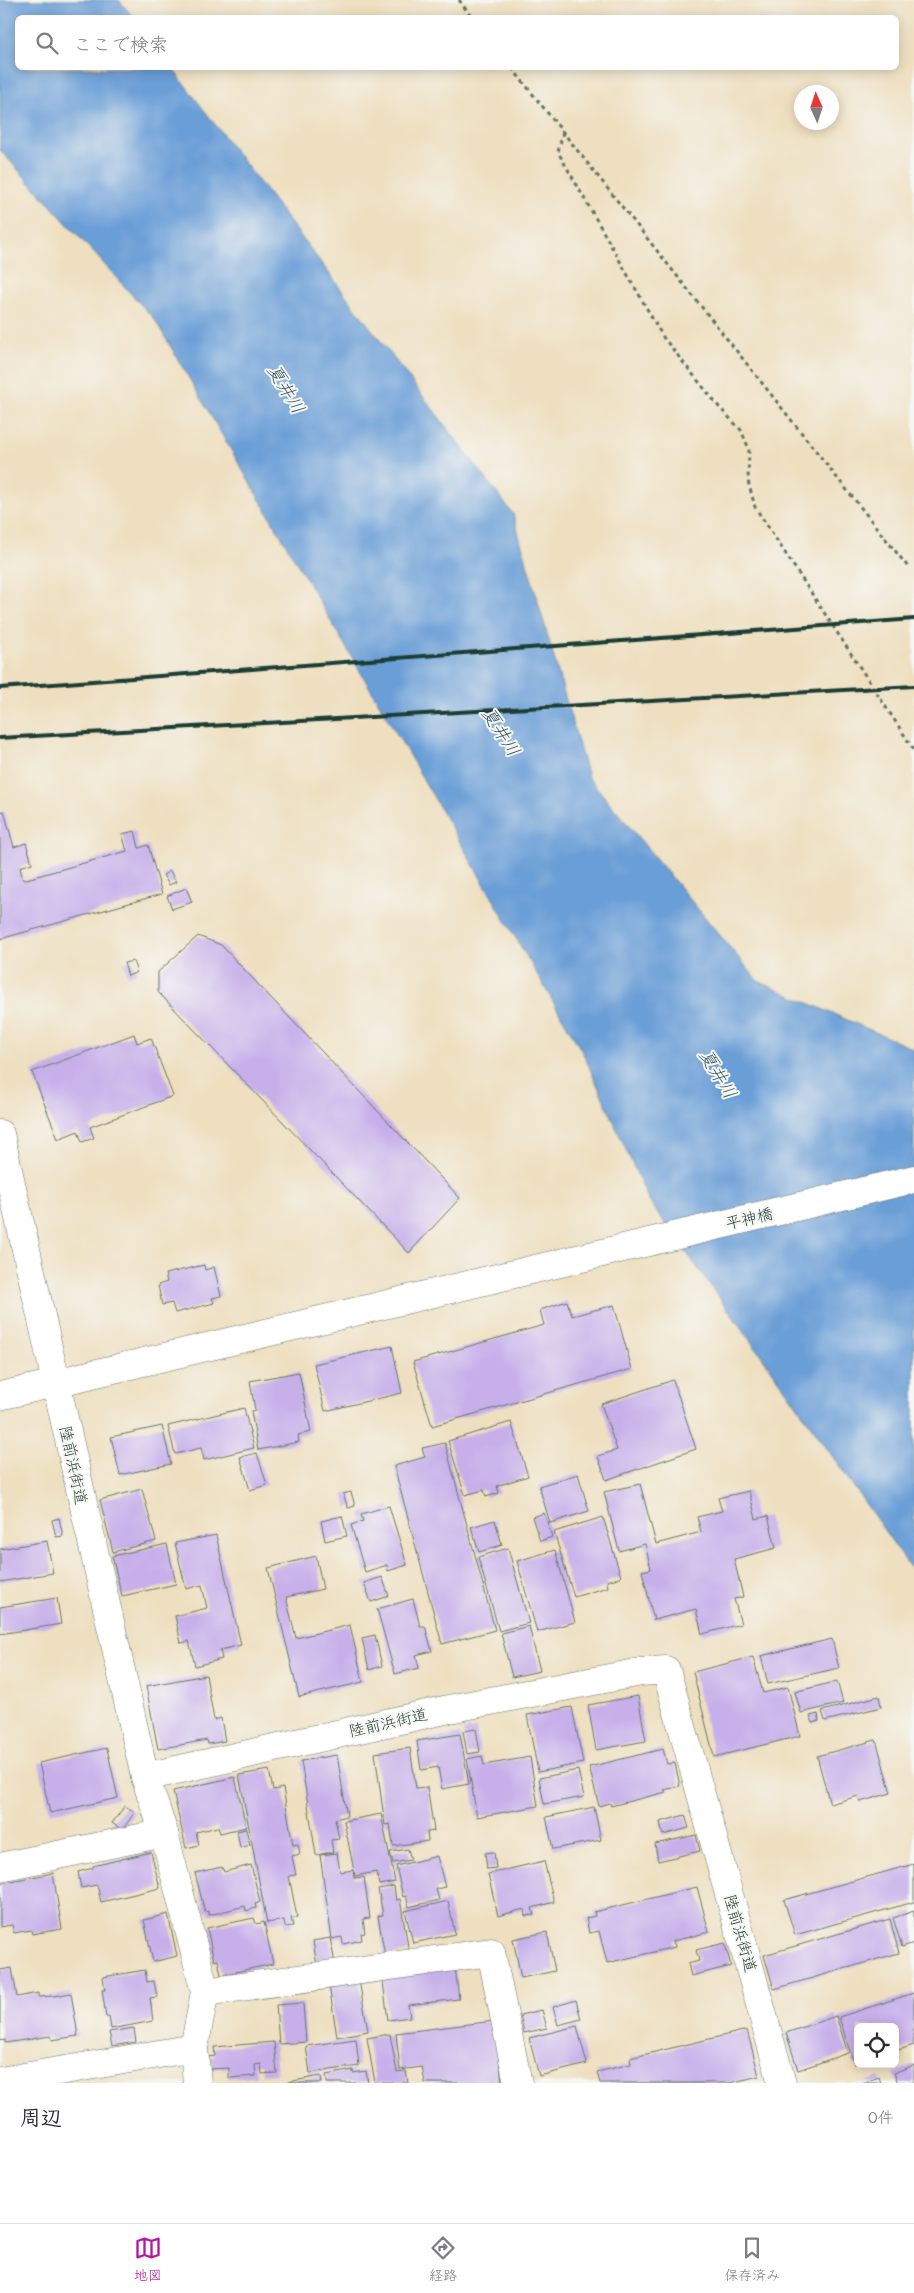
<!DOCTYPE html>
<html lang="ja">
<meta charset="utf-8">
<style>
body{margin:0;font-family:Delius,"Klee One",sans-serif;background:#f7f7f7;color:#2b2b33}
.controls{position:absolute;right:15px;bottom:15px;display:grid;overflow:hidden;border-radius:8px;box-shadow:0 2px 12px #0003}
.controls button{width:45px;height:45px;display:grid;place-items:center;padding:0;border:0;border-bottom:1px solid #e1e1e2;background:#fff;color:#2b2b33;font:25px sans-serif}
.compass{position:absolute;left:794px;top:85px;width:45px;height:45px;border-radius:50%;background:#fff;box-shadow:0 2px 12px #0003;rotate:357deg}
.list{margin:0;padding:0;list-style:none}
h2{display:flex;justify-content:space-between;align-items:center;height:65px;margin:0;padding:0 20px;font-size:21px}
h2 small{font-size:16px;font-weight:400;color:#7c7c81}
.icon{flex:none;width:28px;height:28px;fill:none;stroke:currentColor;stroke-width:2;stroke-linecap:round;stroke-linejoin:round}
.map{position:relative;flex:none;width:914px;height:2083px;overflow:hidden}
.search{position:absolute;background:#fff;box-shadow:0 2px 12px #0003;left:15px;right:15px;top:15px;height:55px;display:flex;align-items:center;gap:12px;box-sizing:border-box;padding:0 18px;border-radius:8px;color:#7c7c81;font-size:19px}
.sheet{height:140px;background:#fff}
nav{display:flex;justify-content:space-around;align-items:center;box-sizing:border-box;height:70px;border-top:1px solid #e1e1e2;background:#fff;font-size:14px;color:#7c7c81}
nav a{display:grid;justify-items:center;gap:2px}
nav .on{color:#b5179e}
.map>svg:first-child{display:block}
</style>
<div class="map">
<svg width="914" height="2083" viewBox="0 0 914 2083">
<rect width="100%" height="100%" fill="#f6f6f2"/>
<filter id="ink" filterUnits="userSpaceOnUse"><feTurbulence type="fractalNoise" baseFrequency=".02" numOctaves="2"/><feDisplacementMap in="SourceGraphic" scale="10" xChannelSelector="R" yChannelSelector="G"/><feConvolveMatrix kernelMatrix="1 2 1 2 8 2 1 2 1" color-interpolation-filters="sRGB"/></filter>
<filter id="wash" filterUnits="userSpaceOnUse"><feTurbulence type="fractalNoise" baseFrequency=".0096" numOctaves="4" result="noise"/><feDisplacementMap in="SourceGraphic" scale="20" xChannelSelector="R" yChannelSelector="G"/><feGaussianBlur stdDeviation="1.12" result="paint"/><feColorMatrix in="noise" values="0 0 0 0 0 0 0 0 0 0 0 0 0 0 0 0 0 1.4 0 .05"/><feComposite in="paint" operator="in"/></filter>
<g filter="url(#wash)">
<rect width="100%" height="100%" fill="#eedfc0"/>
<path fill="#6b9ed7" stroke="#456e86" d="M0,0H119L133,17L18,18V68H172L513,514L588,777L758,981L914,1049V1573L784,1387L649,1201L583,1053L155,320L0,150Z"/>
<g id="blocks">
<g fill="#c7b0ea">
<path d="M4,811L14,847L26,843L32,863L20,867L23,880L127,851L122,834L135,831L139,848L148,845L162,894L0,939V812Z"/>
<path d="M170,871L176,882L169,885L163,875Z"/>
<path d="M186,888L192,902L172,909L167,896Z"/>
<path d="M198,936L221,945L460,1198L409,1253L158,992V972Z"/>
<path d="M133,961L137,972L128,976L124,963Z"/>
<path d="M134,1034L137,1043L151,1038L173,1096L90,1127L94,1138L82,1142L78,1131L58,1139L32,1072Z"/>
<path d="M204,1265L205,1270L214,1267L221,1296L212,1298L214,1303L175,1313L172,1303L162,1305L158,1285L167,1282L165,1274Z"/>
<path d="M567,1301L572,1316L614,1305L632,1369L432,1426L413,1362L544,1325L540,1310Z"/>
<path d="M392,1346L402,1393L325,1411L314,1364Z"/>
<path d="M299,1372L311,1432L298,1435L299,1442L258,1450L251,1411L255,1410L250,1381Z"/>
<path d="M673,1380L696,1449L606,1480L598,1456L617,1450L601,1404Z"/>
<path d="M244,1408L254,1448L204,1460L201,1448L175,1454L168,1426Z"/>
<path d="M511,1422L528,1476L497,1486L499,1493L486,1497L484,1490L465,1495L448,1441Z"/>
<path d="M162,1426L171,1464L120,1475L111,1437Z"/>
<path d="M445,1443L495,1630L442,1644L394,1466L425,1457L422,1448Z"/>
<path d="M257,1453L267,1485L250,1490L240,1457Z"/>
<path d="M578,1474L589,1511L550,1523L539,1486Z"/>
<path d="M640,1484L656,1544L701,1532L697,1517L722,1511L718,1498L749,1491L756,1519L768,1516L776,1548L734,1559L743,1597L734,1599L741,1624L702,1634L696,1609L654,1620L642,1571L651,1569L645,1544L619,1551L604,1492Z"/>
<path d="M142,1489L156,1541L113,1552L100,1500Z"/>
<path d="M351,1492L355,1506L348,1508L343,1494Z"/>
<path d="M389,1506L407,1565L388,1571L387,1565L365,1572L351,1525L363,1521L361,1514Z"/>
<path d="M544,1513L552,1537L540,1541L532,1517Z"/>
<path d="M342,1516L347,1536L325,1541L321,1521Z"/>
<path d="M603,1517L621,1577L607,1581L608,1587L574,1597L554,1532Z"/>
<path d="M59,1518L63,1536L56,1537L52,1520Z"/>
<path d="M495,1520L502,1545L479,1552L471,1527Z"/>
<path d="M216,1535L241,1645L220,1650L222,1659L195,1666L189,1641L181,1643L175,1616L207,1608L202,1585L186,1589L175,1543Z"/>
<path d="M47,1541L53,1573L0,1582V1549Z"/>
<path d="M167,1544L176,1584L122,1596L112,1556Z"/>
<path d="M508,1548L529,1623L499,1631L478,1557Z"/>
<path d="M555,1550L575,1622L537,1632L517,1561Z"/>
<path d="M316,1556L323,1589L286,1597L296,1638L350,1625L363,1682L299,1697L268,1568Z"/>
<path d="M382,1577L389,1596L371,1602L364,1583Z"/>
<path d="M57,1598L61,1624L0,1634V1607Z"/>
<path d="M413,1599L420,1626H425L432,1651L416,1655L419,1668L395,1674L377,1609Z"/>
<path d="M529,1626L540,1671L512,1677L501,1633Z"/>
<path d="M375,1635L382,1666L369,1670L362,1638Z"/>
<path d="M832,1639L839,1668L768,1684L761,1656Z"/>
<path d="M753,1657L763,1693L788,1687L800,1736L714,1757L693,1672Z"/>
<path d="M206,1675L214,1720L221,1718L225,1741L208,1744L207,1740L158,1749L146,1686Z"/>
<path d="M837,1681L843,1703L801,1713L795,1692Z"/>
<path d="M638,1696L646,1741L596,1750L588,1705Z"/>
<path d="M879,1696L881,1707L825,1721L822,1711Z"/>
<path d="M572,1707L583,1763L538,1772L527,1715Z"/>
<path d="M818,1714L819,1721L813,1723L810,1716Z"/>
<path d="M476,1729L480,1752L467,1754L463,1731Z"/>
<path d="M460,1734L469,1784L442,1789L438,1767L421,1770L417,1741Z"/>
<path d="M876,1740L891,1793L860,1802L858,1796L830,1804L817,1756Z"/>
<path d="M107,1748L118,1798L50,1813L39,1763Z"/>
<path d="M410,1748L416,1788L427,1787L434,1831L427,1832L428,1841L393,1846L390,1824L385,1825L375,1753Z"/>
<path d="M663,1749L667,1764L675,1763L680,1786L664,1790L666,1792L611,1806L610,1803L599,1806L589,1767Z"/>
<path d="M337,1755L347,1816L335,1819L339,1839L331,1840L333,1852L316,1855L301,1761Z"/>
<path d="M482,1756L484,1765L530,1757L538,1806L477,1817L467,1759Z"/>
<path d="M269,1770L273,1790L283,1788L293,1845L298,1844L300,1854L292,1856L296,1875L289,1876L297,1917L291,1918L293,1926L285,1927L284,1920L267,1923L239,1775Z"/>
<path d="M578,1770L584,1797L544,1804L539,1778Z"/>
<path d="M235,1777L246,1827L220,1833L218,1827L196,1832L199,1845L186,1848L173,1791Z"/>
<path d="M125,1806L135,1812L122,1830L112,1823Z"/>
<path d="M594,1807L601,1840L553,1849L546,1817Z"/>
<path d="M381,1814L395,1882L379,1885L376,1872L355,1876L344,1821Z"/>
<path d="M685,1815L689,1828L663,1835L660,1822Z"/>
<path d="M246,1829L250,1845L240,1848L237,1831Z"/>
<path d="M696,1835L700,1851L658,1861L655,1844Z"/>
<path d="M408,1849L411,1860L393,1863L390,1852Z"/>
<path d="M151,1852L160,1888L101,1902L97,1885L81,1888L78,1872L93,1868V1866Z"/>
<path d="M494,1852L496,1868L487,1869L485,1853Z"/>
<path d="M337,1853L340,1872L353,1870L354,1878L364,1877L370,1918L363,1919L365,1933L361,1934L362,1940L343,1944L342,1937L332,1939L320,1855Z"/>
<path d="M437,1856L445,1887L436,1889L439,1900L409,1907L406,1896L403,1897L396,1866Z"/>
<path d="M544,1861L554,1902L532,1908L534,1915L525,1916L524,1909L498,1916L488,1874Z"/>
<path d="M914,1864V1902L795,1935L784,1900Z"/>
<path d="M251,1865L260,1902L255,1904L256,1908L246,1911L245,1906L209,1915L208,1911L205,1912L195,1873L222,1867L224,1872Z"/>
<path d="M53,1873L62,1929L32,1934L31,1930L14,1933L12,1925L0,1927V1883Z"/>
<path d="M394,1886L396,1900L400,1899L409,1952L385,1956L378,1916L383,1915L378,1889Z"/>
<path d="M697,1887L709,1932L673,1941L675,1947L607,1963L599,1931L589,1933L586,1918L595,1916L594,1912Z"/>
<path d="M448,1901L455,1934L413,1943L405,1911Z"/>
<path d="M914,1911V1943L902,1947L893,1918Z"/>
<path d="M168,1914L177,1956L153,1962L144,1920Z"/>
<path d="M254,1918L256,1924L264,1922L273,1964L221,1975L218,1960L214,1961L207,1928Z"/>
<path d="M890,1919L899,1953L774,1989L764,1955Z"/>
<path d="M547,1932L555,1971L521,1978L513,1939Z"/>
<path d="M330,1938L335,1963L317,1966L313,1941Z"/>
<path d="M725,1943L731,1966L691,1976L688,1964L699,1961L696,1950Z"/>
<path d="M455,1967L459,1999L408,2005L410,2017L388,2020L382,1975Z"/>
<path d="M12,1968L17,1997L38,1993V1997L54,1996L71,1993L78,2036L52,2040L51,2036L5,2043V2040L0,2041V1970Z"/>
<path d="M145,1970L147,1982L154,1981L157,1997L150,1998L153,2021L111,2029L109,2017H106L102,1990H105L103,1977Z"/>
<path d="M359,1980L368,2031L337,2037L329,1985Z"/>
<path d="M914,1993V2045L895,2051V2027H858V2063L854,2064L839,2017Z"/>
<path d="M576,2000L581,2019L558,2025L553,2007Z"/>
<path d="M303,2003L306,2042L279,2044L276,2005Z"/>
<path d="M542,2010L547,2028L524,2033L520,2015Z"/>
<path d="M836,2016L848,2053L798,2070L786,2033Z"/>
<path d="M494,2021L502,2081L485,2083H425L422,2067L400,2070L396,2033Z"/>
<path d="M577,2026L587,2064L539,2076L529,2038Z"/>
<path d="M134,2028L136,2042L112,2046L109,2032Z"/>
<path d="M747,2030L759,2076L730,2083H600L597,2072L631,2064L630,2058Z"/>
<path d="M390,2034L397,2072L406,2071L408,2083H375L367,2038Z"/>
<path d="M356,2039L359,2066L310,2073L306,2046Z"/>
<path d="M274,2042L277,2073L262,2074L261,2064L255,2065L256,2076L229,2078V2068L209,2069L208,2057L215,2056L214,2047Z"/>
<path d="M914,2065V2083H898L894,2073Z"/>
<path d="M353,2070V2073L366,2071L368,2083H327L326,2075Z"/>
<path d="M321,2076L322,2083H288V2082Z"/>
<path d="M879,2077L881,2083H862Z"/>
</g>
</g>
</g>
<g filter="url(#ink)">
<use href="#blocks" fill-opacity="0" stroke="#677665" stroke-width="1"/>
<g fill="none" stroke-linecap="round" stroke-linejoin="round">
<g stroke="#677665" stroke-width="29">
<g id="minor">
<path d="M145,1777L164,1833L205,1992L194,2048L197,2083"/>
<path d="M0,1867L164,1833"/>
<path d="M205,1992L491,1952L518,2083"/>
<path d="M0,2081L194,2048"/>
</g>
</g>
<g stroke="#677665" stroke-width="29">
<g id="tertiary">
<path d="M0,1134L145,1777L449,1709L641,1672L666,1670L782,2083"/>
<path d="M0,1396L914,1179"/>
</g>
</g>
<g stroke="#677665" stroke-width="3" stroke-dasharray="4 4" stroke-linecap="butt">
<path d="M459,0L472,18"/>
<path d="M512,68L908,567"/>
<path d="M563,132L558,152L663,337L719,407L741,430L749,449L748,481L755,507L914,750"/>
</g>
<use href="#minor" stroke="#fff" stroke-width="28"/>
<use href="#tertiary" stroke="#fff" stroke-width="28"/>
<g stroke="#1f3d34" stroke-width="4">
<path d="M0,688L914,619"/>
<path d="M0,738L914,686"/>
</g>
</g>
</g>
<g text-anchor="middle" stroke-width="4" stroke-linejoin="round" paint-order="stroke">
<g font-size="16" fill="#1f3d34" stroke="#f6f6f2">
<text transform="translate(749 1218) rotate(-13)" y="6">平神橋</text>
<text transform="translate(74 1465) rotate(78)" y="6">陸前浜街道</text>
<text transform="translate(388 1722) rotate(-13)" y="6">陸前浜街道</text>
<text transform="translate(741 1933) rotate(74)" y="6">陸前浜街道</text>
</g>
<g font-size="18" font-style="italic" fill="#365a65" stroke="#f6f6f2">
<text transform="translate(286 389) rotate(59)" y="6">夏井川</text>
<text transform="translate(501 732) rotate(57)" y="6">夏井川</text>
<text transform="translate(718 1074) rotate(59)" y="6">夏井川</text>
</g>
</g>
</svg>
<div class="controls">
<button><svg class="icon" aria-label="locate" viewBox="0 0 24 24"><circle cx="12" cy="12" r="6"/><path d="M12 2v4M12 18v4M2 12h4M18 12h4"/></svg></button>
</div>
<svg class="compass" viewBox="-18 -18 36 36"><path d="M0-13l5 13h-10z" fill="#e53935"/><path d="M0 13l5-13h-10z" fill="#7c7c81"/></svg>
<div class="search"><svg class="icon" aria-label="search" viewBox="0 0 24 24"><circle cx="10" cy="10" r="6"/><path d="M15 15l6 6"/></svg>ここで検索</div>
</div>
<section class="sheet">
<h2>周辺<small>0件</small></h2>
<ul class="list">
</ul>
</section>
<nav>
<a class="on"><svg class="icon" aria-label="map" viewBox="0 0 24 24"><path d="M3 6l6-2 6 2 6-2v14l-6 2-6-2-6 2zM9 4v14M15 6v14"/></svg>地図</a>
<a><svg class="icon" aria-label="directions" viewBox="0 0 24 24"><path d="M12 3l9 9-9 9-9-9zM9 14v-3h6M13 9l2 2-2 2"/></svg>経路</a>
<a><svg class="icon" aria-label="saved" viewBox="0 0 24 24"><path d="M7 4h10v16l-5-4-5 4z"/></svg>保存済み</a>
</nav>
